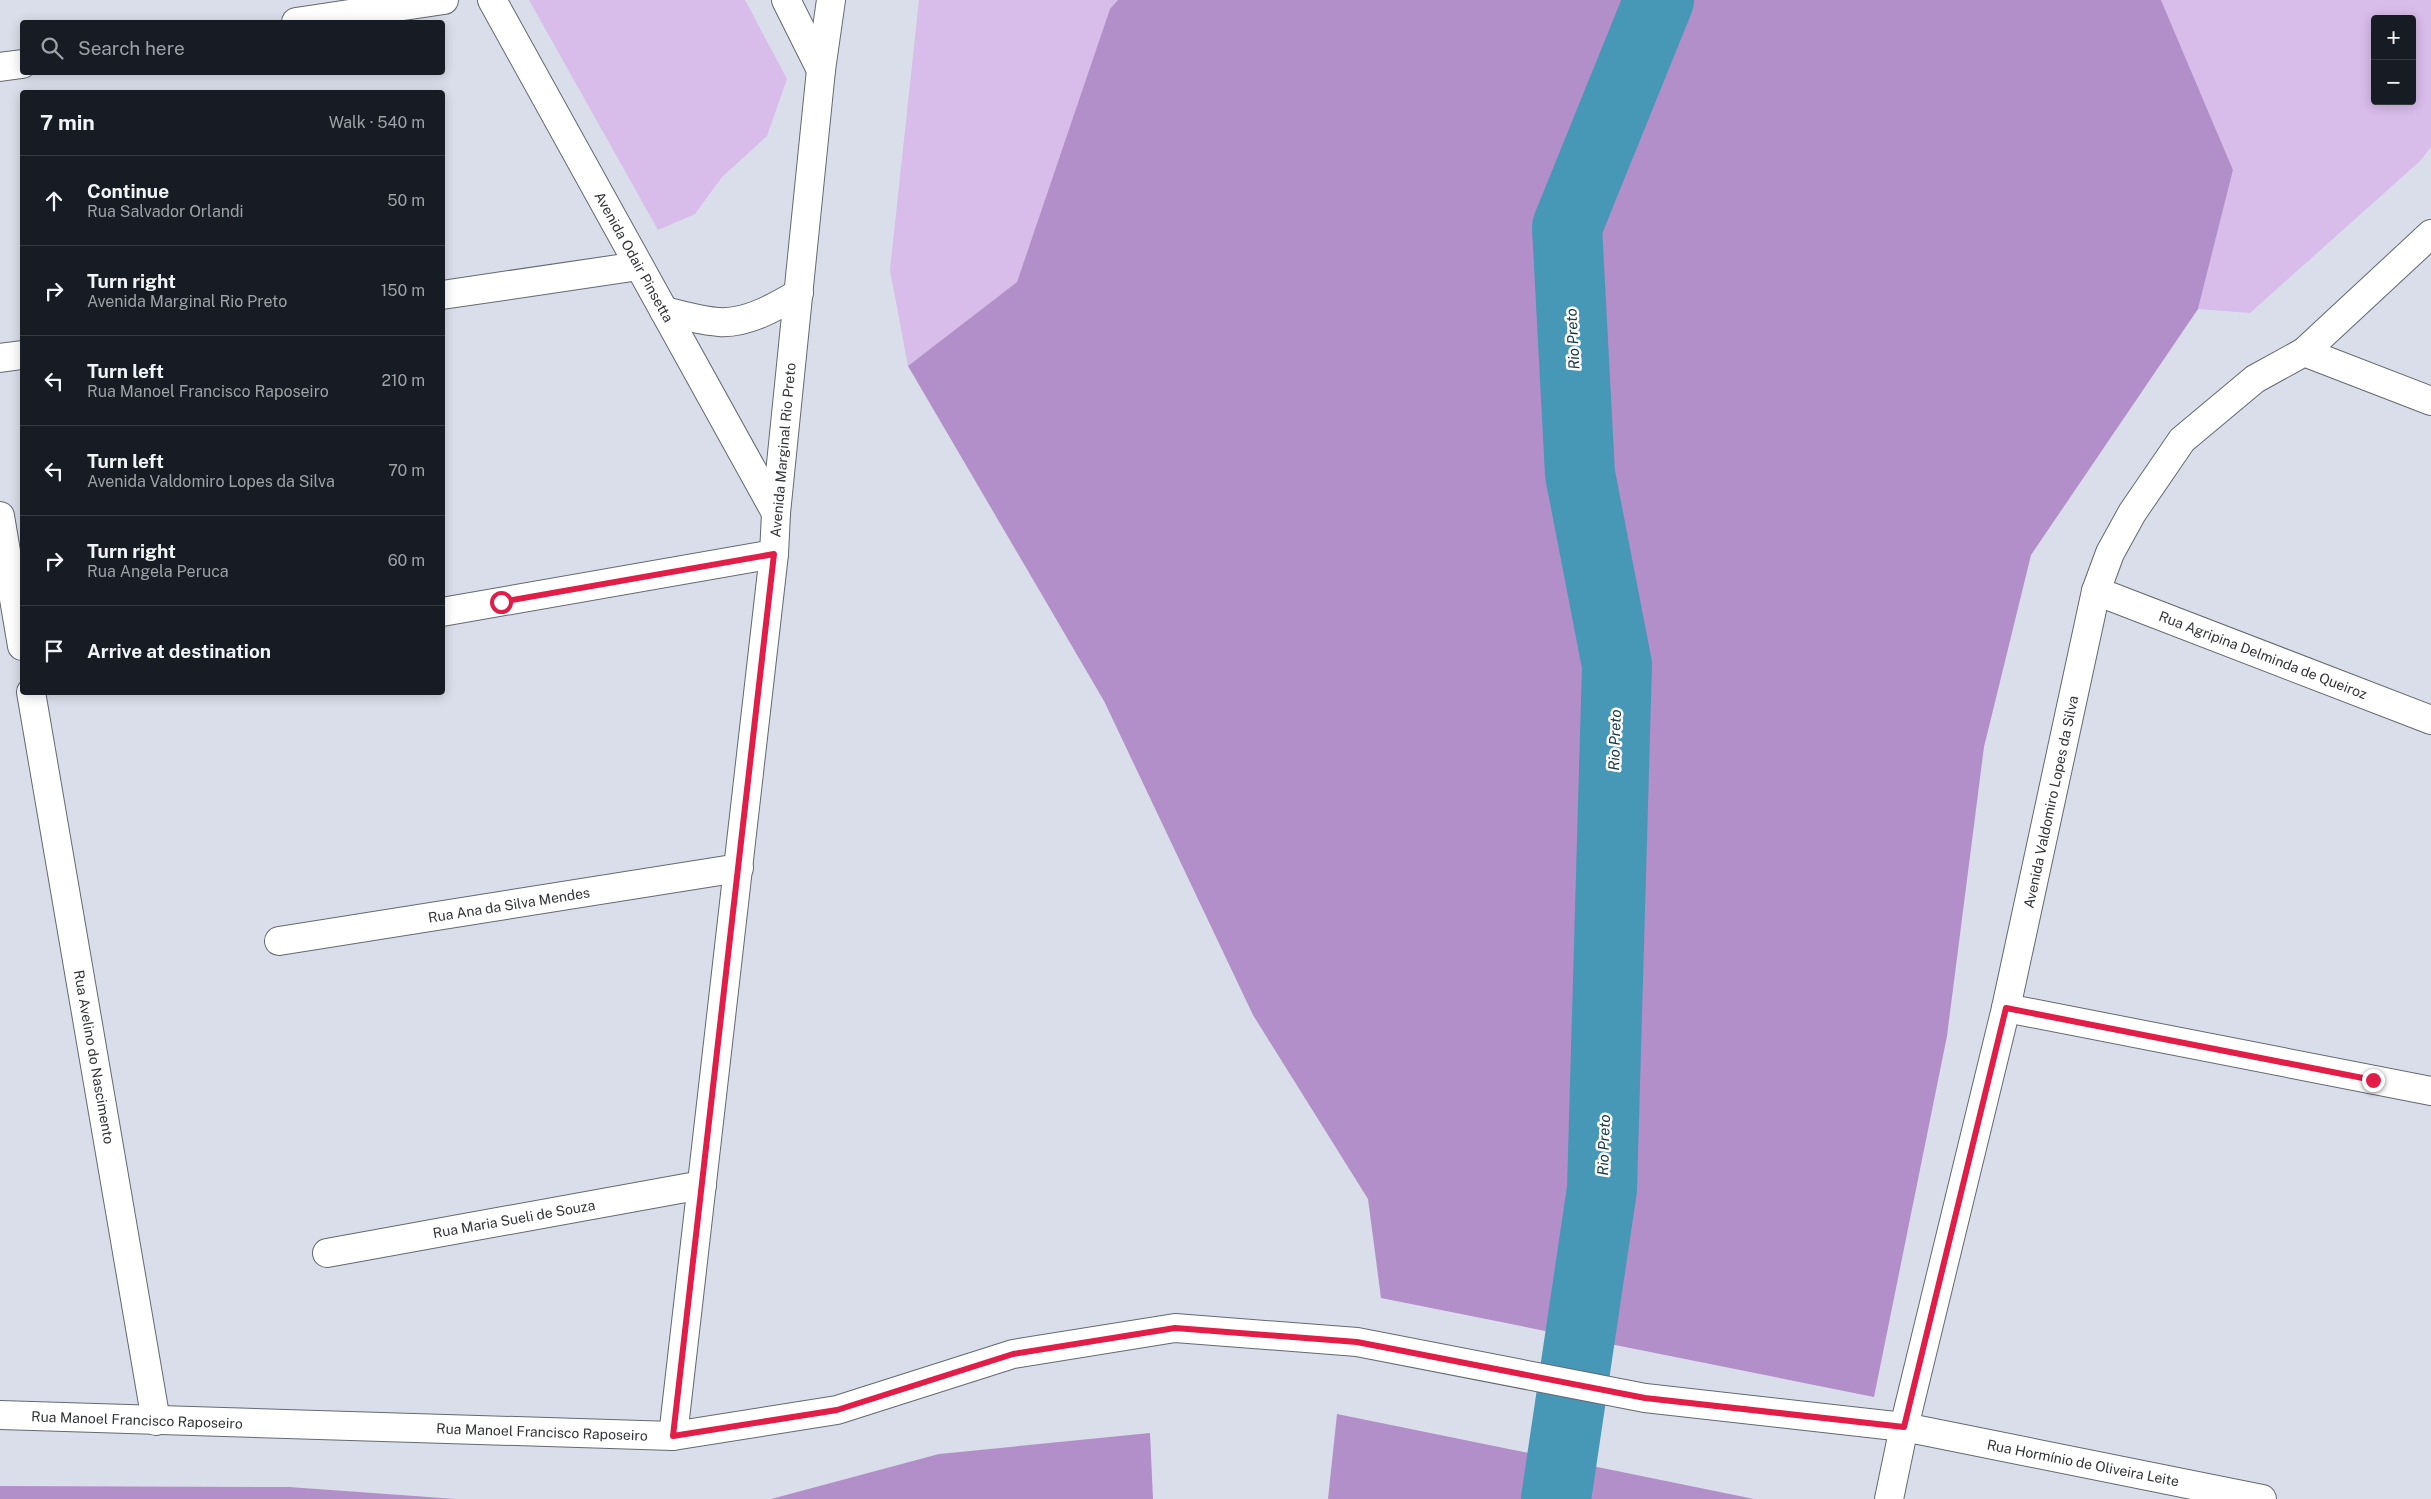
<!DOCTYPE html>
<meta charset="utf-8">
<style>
body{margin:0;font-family:"Public Sans",sans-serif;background:#20242c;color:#f1f3f6}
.controls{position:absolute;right:15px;top:15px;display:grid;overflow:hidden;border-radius:5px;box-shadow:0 2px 12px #0003}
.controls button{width:45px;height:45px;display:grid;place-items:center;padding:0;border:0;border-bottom:1px solid #363941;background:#171b24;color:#f1f3f6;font:25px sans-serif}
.stop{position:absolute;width:15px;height:15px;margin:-11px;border:4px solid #e11d48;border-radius:50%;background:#fff}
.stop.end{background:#e11d48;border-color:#fff;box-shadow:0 1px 5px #0008}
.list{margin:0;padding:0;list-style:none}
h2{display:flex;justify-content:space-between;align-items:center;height:65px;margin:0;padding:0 20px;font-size:21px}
h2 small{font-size:16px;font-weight:400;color:#9ea1a6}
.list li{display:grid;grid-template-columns:32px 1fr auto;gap:15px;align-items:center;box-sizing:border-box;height:90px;padding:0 20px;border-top:1px solid #363941}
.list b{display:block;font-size:19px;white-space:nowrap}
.list p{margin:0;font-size:16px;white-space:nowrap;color:#9ea1a6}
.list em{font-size:16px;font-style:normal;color:#9ea1a6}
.icon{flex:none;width:28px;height:28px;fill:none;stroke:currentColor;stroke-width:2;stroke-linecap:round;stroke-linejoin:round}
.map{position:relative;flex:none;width:2431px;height:1499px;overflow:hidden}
.search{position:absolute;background:#171b24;box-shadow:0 2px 12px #0003;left:20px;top:20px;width:425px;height:55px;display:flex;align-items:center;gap:12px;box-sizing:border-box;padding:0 18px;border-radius:5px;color:#9ea1a6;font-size:19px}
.panel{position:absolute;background:#171b24;box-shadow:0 2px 12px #0003;left:20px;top:90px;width:425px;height:605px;border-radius:5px}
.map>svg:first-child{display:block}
</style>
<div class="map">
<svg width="2431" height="1499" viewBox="0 0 2431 1499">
<rect width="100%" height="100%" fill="#dadeea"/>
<g fill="#d8bcea" fill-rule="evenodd">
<path d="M529,0H745L787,79L767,136L722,177L695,214L658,230Z"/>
<path d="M919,0H1118L1110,10L1017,282L908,366L890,270Z"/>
<path d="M2161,0H2431V147L2420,161L2250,313L2198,309L2233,170ZM2375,19H2412V101H2375Z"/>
</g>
<g fill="#b28fc8">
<path d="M1118,0H2161L2233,170L2198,309L2031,555L1984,747L1947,1036L1874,1397L1381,1298L1368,1199L1253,1015L1104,701L908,366L1017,282L1110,9Z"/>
<path d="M1337,1414L1754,1499H1328Z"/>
<path d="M1150,1433L1153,1499H771L939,1454Z"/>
<path d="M0,1486L289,1487L456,1499H0Z"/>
</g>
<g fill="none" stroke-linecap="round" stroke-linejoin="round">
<path stroke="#4797b6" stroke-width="70" d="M1556,1499L1602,1189L1617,665L1580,474L1567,227L1659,0"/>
<g stroke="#646873" stroke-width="30">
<g id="minor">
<path d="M492,0L776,513"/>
<path d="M786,0L821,70"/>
<path d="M296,22L444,0"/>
<path d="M0,67L22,64"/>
<path d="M442,295L639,266"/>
<path d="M664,311C682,315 701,321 719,322C746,324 776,307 799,293"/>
<path d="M2304,352L2431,234"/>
<path d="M0,358L22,355"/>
<path d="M0,516L22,646"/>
<path d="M442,612L774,554"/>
<path d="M31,692L156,1421"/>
<path d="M279,941L739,868"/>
<path d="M2006,1008L2431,1091"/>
<path d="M327,1253L702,1185"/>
<path d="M1904,1427L2262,1499"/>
</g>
</g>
<g stroke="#646873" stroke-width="30">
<g id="tertiary">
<path d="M2096,591L2431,720"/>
<path d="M0,1415L673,1436L837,1410L1013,1354L1175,1328L1357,1342L1645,1398L1904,1427"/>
<path d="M673,1436L774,554L776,513L821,70L831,0"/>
<path d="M1889,1499L1904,1427L2006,1008L2096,591L2110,553L2132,513L2182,440L2255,379L2304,352L2431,401"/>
</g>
</g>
<use href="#minor" stroke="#fff" stroke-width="28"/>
<use href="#tertiary" stroke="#fff" stroke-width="28"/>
</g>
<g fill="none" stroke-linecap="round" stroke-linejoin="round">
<path stroke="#e11d48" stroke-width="6" d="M501,602L774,554L673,1436L837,1410L1013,1354L1175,1328L1357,1342L1645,1398L1904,1427L2006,1008L2373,1080"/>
</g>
<g text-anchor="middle" stroke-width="5" stroke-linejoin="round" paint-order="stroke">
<g font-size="14" fill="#323438" stroke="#fff">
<text transform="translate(634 257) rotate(61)" y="5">Avenida Odair Pinsetta</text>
<text transform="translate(783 450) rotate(-85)" y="5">Avenida Marginal Rio Preto</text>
<text transform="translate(2263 655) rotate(21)" y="5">Rua Agripina Delminda de Queiroz</text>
<text transform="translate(2051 802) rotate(-78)" y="5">Avenida Valdomiro Lopes da Silva</text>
<text transform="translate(509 905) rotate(-9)" y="5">Rua Ana da Silva Mendes</text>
<text transform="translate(94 1057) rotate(80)" y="5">Rua Avelino do Nascimento</text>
<text transform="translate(514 1219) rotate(-10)" y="5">Rua Maria Sueli de Souza</text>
<text transform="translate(137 1420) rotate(2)" y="5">Rua Manoel Francisco Raposeiro</text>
<text transform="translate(542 1432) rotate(2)" y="5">Rua Manoel Francisco Raposeiro</text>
<text transform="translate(2083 1463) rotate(11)" y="5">Rua Hormínio de Oliveira Leite</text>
</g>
<g font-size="15" font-style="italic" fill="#113644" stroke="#fff">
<text transform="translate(1573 339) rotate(-93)" y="5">Rio Preto</text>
<text transform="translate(1615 740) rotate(-88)" y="5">Rio Preto</text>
<text transform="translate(1604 1145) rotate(-88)" y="5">Rio Preto</text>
</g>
</g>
</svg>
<div class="controls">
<button>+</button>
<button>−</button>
</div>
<div class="stop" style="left:501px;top:602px"></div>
<div class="stop end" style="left:2373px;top:1080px"></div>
<div class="search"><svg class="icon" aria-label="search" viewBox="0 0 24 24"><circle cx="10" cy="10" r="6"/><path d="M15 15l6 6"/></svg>Search here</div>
<section class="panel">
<h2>7 min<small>Walk · 540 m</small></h2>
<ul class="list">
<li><svg class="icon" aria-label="ahead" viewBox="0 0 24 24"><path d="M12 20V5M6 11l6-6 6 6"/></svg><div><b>Continue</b><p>Rua Salvador Orlandi</p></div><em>50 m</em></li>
<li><svg class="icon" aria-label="right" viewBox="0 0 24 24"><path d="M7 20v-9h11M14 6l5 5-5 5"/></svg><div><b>Turn right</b><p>Avenida Marginal Rio Preto</p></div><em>150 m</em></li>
<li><svg class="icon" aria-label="left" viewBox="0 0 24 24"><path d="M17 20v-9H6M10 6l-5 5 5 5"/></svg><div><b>Turn left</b><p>Rua Manoel Francisco Raposeiro</p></div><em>210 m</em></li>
<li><svg class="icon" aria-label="left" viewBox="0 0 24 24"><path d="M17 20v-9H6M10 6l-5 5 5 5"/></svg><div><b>Turn left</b><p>Avenida Valdomiro Lopes da Silva</p></div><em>70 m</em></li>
<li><svg class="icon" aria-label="right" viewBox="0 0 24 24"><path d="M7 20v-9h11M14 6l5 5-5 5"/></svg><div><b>Turn right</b><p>Rua Angela Peruca</p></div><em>60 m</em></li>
<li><svg class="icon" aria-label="arrive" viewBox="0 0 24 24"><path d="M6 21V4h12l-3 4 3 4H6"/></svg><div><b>Arrive at destination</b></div></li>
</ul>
</section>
</div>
